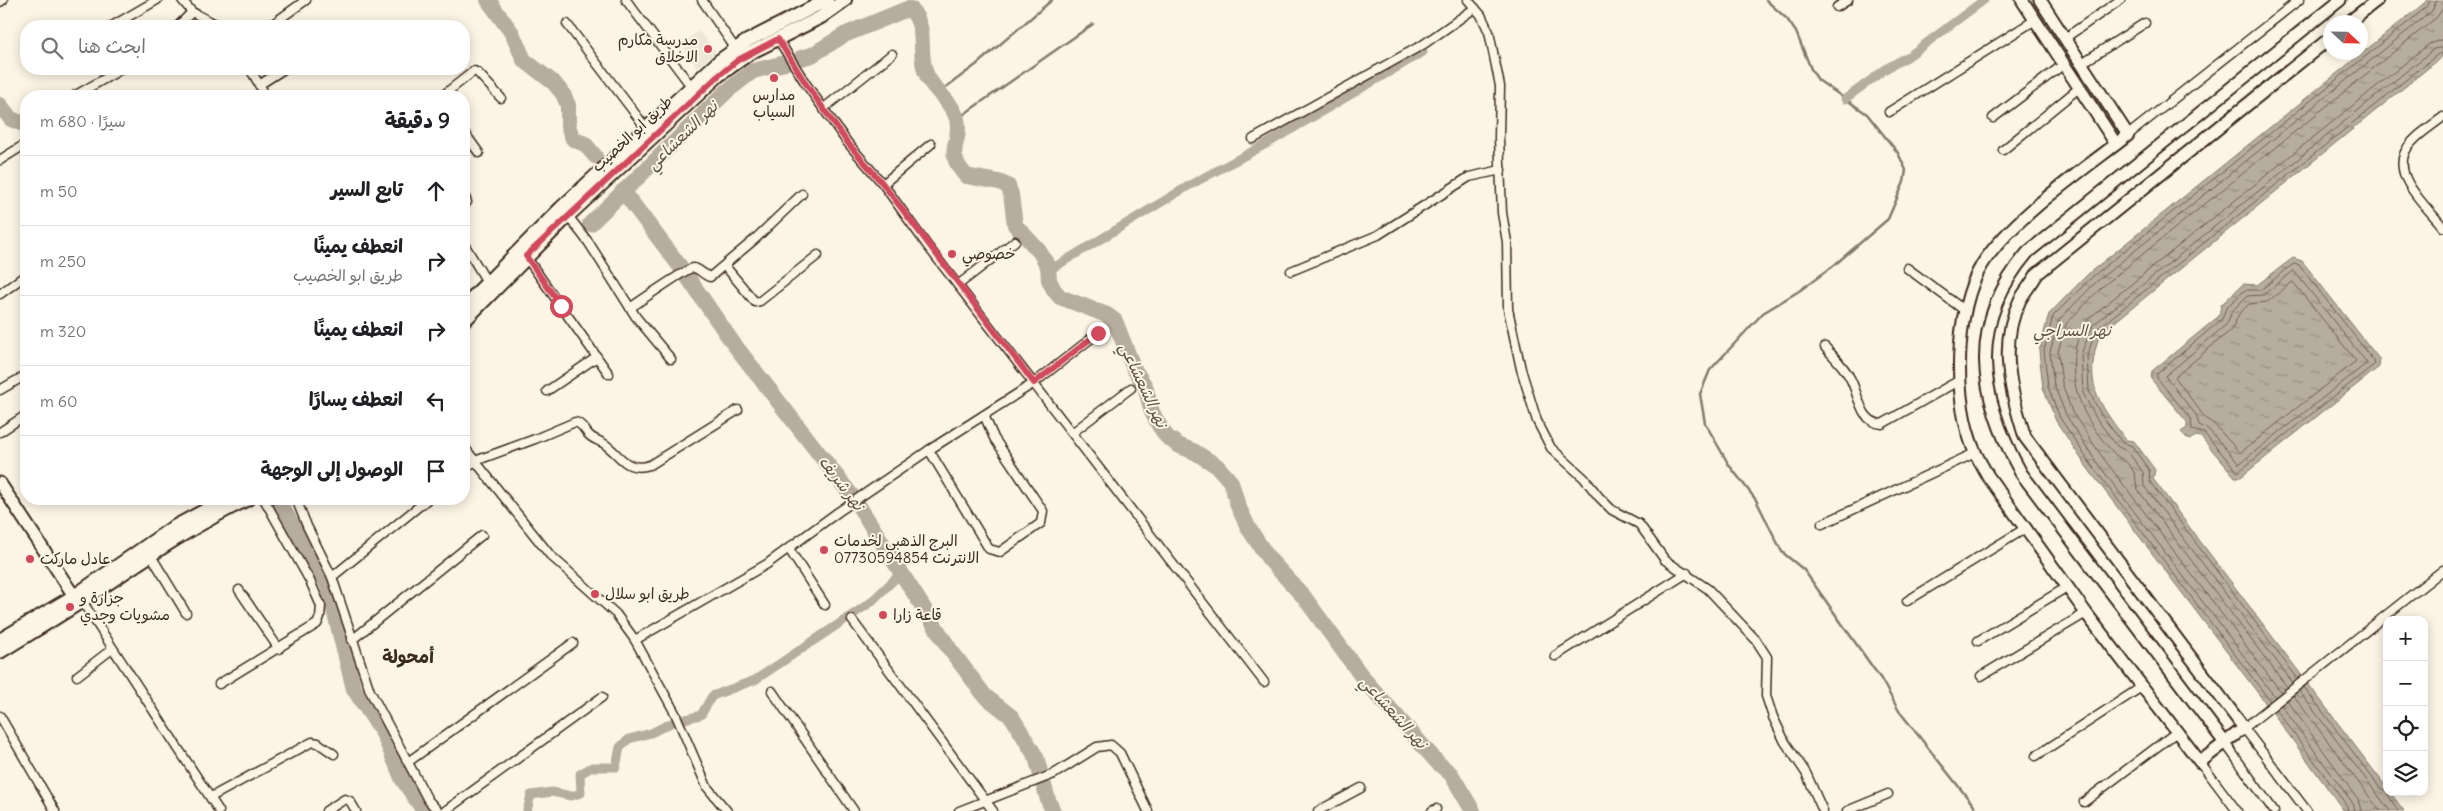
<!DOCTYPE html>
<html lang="ar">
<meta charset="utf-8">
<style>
body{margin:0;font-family:Delius,"Playpen Sans Arabic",sans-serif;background:#f6f6f6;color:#202124;direction:rtl}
.controls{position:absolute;right:15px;bottom:15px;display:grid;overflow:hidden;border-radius:10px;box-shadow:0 2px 12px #0003}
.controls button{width:45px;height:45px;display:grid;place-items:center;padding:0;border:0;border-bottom:1px solid #e0e0e0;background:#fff;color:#202124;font:25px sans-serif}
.compass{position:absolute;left:2323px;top:15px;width:45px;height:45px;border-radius:50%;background:#fff;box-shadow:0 2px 12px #0003;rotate:112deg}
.stop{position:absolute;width:15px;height:15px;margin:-11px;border:4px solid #d1495b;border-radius:50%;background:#fff}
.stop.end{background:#d1495b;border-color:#fff;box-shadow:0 1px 5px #0008}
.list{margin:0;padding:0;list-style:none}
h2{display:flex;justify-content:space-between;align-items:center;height:65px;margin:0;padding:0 20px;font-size:21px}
h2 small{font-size:16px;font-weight:400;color:#757577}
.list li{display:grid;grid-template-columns:32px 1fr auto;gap:15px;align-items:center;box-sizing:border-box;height:70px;padding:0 20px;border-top:1px solid #e0e0e0}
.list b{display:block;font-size:19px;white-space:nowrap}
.list p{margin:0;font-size:16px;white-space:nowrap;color:#757577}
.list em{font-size:16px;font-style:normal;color:#757577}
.icon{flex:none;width:28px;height:28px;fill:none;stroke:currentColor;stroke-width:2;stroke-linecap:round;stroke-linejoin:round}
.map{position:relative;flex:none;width:2443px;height:811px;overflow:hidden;direction:ltr}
.search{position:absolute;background:#fff;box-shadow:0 2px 12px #0003;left:20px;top:20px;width:450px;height:55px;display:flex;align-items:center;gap:12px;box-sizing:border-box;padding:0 18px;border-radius:20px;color:#757577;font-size:19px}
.panel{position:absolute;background:#fff;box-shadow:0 2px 12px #0003;left:20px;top:90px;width:450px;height:415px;border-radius:20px;direction:rtl}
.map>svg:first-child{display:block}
</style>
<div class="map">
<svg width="2443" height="811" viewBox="0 0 2443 811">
<defs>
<pattern id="water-ripples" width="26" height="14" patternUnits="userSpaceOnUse" patternTransform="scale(1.25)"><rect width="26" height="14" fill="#b7ad9e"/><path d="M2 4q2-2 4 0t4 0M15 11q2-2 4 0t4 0" fill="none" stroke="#968d80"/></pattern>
</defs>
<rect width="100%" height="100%" fill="#fcf5e5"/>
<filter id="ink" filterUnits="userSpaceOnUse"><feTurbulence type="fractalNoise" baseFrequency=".02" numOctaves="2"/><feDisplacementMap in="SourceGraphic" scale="10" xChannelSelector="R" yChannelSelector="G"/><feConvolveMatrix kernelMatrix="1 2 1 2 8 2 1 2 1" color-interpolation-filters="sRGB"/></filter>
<g filter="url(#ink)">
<path fill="#eee6d6" d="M699,31L716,52L697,68L681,44Z"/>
<g fill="url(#water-ripples)" stroke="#85796b">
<path d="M2428,0H2443V56L2100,334C2083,383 2097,401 2126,440L2134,441L2155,470L2153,479L2387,788V792H2390L2404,811H2344L2270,709L2086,466L2056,421L2043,388L2039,351L2049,314L2089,273Z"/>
<path d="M2293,258L2302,261L2380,360L2379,367L2241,477H2235L2201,437L2196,436L2189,440L2181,432L2187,428V422L2151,379L2152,371L2219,316L2221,305L2243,284L2257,285Z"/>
</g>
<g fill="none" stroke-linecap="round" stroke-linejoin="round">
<g stroke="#6d5e51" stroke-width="1">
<path d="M2294,264L2299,265L2374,361L2375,364L2238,472L2204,433L2192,430L2191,419L2157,378V374L2222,319L2226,308L2245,290H2260Z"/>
<path d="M2294,271L2367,363L2239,464L2209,430L2199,425L2196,415L2165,376L2227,324L2232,311L2247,296L2263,295Z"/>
<path d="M2293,282L2356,361L2240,453L2214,424L2206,419L2175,377L2232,329L2239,314L2249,304L2267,302Z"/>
<path d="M2298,679L2150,482L2149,470L2132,446L2122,442L2101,415L2089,391L2087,356L2096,330L2438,54L2443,53"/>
<path d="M2293,683L2144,486L2143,472L2128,452L2117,446L2096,418L2083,393L2081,354L2093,325L2434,49L2443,47"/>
<path d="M2287,687L2138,490C2135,484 2137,477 2134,472C2126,458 2119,460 2112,451C2084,421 2064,381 2078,339C2080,332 2082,325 2088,319L2429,44L2443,39"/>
<path d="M2304,687L2380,788L2386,791L2398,811"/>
<path d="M2299,691L2390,811"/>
<path d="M2281,692L2101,455L2072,412L2062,383L2058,352L2066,324L2102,287L2437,17L2443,8"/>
<path d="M2293,695L2380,811"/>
<path d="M2275,697L2095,460L2066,415L2054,385L2050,352L2059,320L2096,282L2432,11L2437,0"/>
<path d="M2287,700L2358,799L2361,811"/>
<path d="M2270,701L2090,463L2060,418L2048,387L2044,351L2053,316L2092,277L2428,6L2430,0"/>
<path d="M2281,705L2352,802L2354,811"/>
<path d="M2276,709L2347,806L2348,811"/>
</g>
<g stroke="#85796b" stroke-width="2.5">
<path d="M1766,0L1787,19L1796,32L1811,69L1818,80L1867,114L1898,153L1906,170L1904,182L1888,219L1832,267L1799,291L1763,313L1710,370L1700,394L1705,423L1729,465L1756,500L1782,552L1804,570L1881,679L1899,711L1978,811"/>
<path d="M938,93L976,65L1052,0"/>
<path d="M957,119L1093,24"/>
</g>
<g stroke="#b7ad9e" stroke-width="9">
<path d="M1845,99L1887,68L1909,56L1984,0"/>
<path d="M1048,271L1190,185L1268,143L1423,52"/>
<path d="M685,719L701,715L712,696L755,680L870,603L901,573"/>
<path d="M527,811L531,795L552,792L571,796L581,793L580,774L592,767H616L620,747L629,739L651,733L671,723"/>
</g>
<g stroke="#b7ad9e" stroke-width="16">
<path d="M488,0L512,33L524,60L554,83L563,94L568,105V126L573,139L585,144L595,156"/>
<path d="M801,58L812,55L844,35L907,9H911C928,31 918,48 925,71C931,90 952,100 957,119C963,145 942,148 966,176L999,182L1008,186L1011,194L1015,225L1039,251L1048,266L1049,280L1054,290L1060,297L1107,315L1115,321L1134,369L1145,386L1152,412L1160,427L1167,437L1178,445L1195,452L1217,466L1231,482L1238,506L1249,529L1269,559L1304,597L1363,678L1438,763L1451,774L1473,811"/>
<path d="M0,105L11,119L26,125"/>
<path d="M623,191L682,269L733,343L855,500L949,648L985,696L1012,717L1036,757L1048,800L1053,811"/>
<path d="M590,224L727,91L753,71L785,63"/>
<path d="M280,504L328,586L354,689L383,733L403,780L424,811"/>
</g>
<g stroke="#3b2a1e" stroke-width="11">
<g id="street">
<path d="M182,0L192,12L219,26"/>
<path d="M626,0L691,86"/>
<path d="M702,0L735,48"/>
<path d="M1468,0L1481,15L1489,32L1500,86L1499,138L1502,213L1507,242L1508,309L1521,369L1537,421L1551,448L1584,478L1599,497L1612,510L1639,524L1665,560L1708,589L1756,640L1767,657L1766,696L1773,717L1785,742L1806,773L1823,811"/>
<path d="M0,2L3,0"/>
<path d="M1837,7L1848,0"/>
<path d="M567,24L646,128"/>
<path d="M112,26L157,0"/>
<path d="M178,26L192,12"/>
<path d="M270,26L306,0"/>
<path d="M2065,38L2120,0"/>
<path d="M778,39L806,84L847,142L883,184L926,244L1264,682"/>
<path d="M2082,63L2145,23"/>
<path d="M250,69L266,96"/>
<path d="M259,85L284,69"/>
<path d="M74,96L122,69"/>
<path d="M442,96L474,71L478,73L501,98"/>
<path d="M824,108L892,54"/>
<path d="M1889,112L2035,20"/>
<path d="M2443,117C2433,125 2421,132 2412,142C2384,171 2425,204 2443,227"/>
<path d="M1993,118L2064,64"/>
<path d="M464,132L479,153"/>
<path d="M2128,135L2299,0"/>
<path d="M1253,139L1424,44L1475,8"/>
<path d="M2003,150L2079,88"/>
<path d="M0,160L24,145"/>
<path d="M883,184L931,144"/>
<path d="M464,195L467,202L464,206"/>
<path d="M568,216L589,243L636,317L671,359"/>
<path d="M464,244L487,282"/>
<path d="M526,257L609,374"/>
<path d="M725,266L755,302L760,301L818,255"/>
<path d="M1907,268L1964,310"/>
<path d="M1291,271L1378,235L1469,177L1501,170"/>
<path d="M958,285L1015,241"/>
<path d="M0,294L26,275"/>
<path d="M630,308C639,302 687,268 693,268C699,268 703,275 710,277L754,240L802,194"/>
<path d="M1825,347C1833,356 1844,366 1850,378C1859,394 1860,423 1882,424L1958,381"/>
<path d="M0,390L26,375"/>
<path d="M547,391L597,357"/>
<path d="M0,432L26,415"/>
<path d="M1072,433L1131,388"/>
<path d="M464,447L550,555L616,614L635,640L675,713L707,787L727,811"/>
<path d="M929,450L989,549L1000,552L1041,523L1043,511L994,438L984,415"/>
<path d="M464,470L475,461L535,439L575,422C583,424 584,430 589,435C594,440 601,441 606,445C622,457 626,472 650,465L738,410"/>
<path d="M296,499L307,526L332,577L370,691L428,800L438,811"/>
<path d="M1822,524L1975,453"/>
<path d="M789,549L825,605"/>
<path d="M150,554L186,613"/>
<path d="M332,577L428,499"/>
<path d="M239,590L279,649"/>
<path d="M82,601L219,811"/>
<path d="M1907,601L2026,528"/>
<path d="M852,620L993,811"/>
<path d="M352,640L482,535"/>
<path d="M635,640L767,564L838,512L929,450L1034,383L1098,333"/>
<path d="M1978,641L2067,587"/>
<path d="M1555,656L1687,573"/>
<path d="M77,676L112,649"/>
<path d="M1981,676L2086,613"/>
<path d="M219,684L317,624L320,617L321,606L310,581L264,499"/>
<path d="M772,691L854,811"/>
<path d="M0,716L55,811"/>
<path d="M2225,743L2274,811"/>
<path d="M2036,756L2143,686"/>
<path d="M408,762L573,643"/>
<path d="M2200,762L2237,811"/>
<path d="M211,797L312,742L318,743L334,754"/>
<path d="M2084,802L2178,731"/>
<path d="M326,811L345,799L350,801L356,811"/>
<path d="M445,811L602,697"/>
<path d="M959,811L1054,774L1097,747L1111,745L1120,753L1148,811"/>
<path d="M1318,811L1361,788"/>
<path d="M1432,811L1436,809"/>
<path d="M1847,811L1888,794"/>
<path d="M2307,811L2244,728L2443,570"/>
</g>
</g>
<g stroke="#3b2a1e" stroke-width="15">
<g id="secondary">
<path d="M2022,0L2116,144"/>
<path d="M2040,0L2128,135C2083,170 2022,211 1988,256C1955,299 1953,390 1970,439C1974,453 1981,464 1988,476L2086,613L2200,762L2244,728L2025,437C2011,394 1998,344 2020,300C2025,291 2032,283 2037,274L2330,38"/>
<path d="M2349,22L2377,0"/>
<path d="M0,483L74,596"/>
<path d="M2225,743L2021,473C1978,395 1967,324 2028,252L2340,0"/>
</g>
</g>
<g stroke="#3b2a1e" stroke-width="16">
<g id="primary">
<path d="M464,306L561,208L719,61L747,41L827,0"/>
<path d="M464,321L568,216L718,76L750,53L821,17L845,0"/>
<path d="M0,640L74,596L172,528L226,499"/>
<path d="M0,652C27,635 55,619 82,601C136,565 189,527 248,499"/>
</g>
</g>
<use href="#street" stroke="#fcf5e5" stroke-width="8"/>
<use href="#secondary" stroke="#fcf5e5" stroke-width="11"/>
<use href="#primary" stroke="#fcf5e5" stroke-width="12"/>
</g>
</g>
<g fill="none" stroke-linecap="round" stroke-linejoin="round" filter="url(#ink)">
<path stroke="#d1495b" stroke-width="6" d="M561,306L526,256L718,76L738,60L778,39L806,84L847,142L883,184L1034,383L1098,333"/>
</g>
<g fill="#d1495b" stroke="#fcf5e5" stroke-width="2">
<circle cx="708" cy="49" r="5"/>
<circle cx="774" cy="78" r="5"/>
<circle cx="952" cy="254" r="5"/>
<circle cx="824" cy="550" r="5"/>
<circle cx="30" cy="559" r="5"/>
<circle cx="595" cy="594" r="5"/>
<circle cx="70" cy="607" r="5"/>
<circle cx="883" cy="615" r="5"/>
</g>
<g text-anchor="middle" stroke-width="4" stroke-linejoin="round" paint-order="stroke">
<g font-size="15" fill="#3b2a1e" stroke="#fcf5e5" text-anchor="start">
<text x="698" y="45" text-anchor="end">مدرسة مكارم<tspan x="698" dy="17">الاخلاق</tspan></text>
<text x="774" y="100" text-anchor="middle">مدارس<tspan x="774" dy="17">السياب</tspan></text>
<text x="962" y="259">خصوصي</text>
<text x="834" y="546">البرج الذهبي لخدمات<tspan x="834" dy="17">الانترنت 07730594854</tspan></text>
<text x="40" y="564">عادل ماركت</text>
<text x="605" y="599">طريق ابو سلال</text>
<text x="80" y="603">جزارة و<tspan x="80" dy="17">مشويات وجدي</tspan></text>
<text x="893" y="620">قاعة زارا</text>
</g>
<g font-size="15" fill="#3b2a1e" stroke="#fcf5e5">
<text transform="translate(632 134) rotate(-43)" y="5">طريق ابو الخصيب</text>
</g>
<g font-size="16" font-style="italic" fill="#605144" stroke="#fcf5e5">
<text transform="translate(682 135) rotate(-44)" y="6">نهر الشعشاعي</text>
<text x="2072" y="336">نهر السراجي</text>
<text transform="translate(1144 385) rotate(65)" y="6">نهر الشعشاعي</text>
<text transform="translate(842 483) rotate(53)" y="6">نهر شريف</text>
<text transform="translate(1394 712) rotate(48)" y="6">نهر الشعشاعي</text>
</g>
<g font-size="18" font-weight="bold" fill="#3b2a1e" stroke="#fcf5e5">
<text x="408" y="663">أمحولة</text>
</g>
</g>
</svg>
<div class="controls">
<button>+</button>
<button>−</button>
<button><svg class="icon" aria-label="locate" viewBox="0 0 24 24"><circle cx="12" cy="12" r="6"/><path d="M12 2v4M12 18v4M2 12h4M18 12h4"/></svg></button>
<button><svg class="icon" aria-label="layers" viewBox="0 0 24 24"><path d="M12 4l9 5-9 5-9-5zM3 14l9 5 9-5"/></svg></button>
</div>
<svg class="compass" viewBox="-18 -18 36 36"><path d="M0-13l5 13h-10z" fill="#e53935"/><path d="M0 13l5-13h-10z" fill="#757577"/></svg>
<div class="stop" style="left:561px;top:306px"></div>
<div class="stop end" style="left:1098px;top:333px"></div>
<div class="search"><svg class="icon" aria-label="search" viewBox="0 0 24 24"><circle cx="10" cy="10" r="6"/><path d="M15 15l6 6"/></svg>ابحث هنا</div>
<section class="panel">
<h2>9 دقيقة<small>سيرًا · 680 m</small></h2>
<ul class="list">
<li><svg class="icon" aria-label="ahead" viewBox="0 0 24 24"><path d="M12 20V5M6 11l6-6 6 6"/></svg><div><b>تابع السير</b></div><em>50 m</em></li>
<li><svg class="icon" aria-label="right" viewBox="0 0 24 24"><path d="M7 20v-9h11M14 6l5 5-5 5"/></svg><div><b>انعطف يمينًا</b><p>طريق ابو الخصيب</p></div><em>250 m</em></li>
<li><svg class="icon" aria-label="right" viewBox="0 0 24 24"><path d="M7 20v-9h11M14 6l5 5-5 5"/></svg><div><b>انعطف يمينًا</b></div><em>320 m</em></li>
<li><svg class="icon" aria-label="left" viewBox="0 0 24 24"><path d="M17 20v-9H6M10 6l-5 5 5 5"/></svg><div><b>انعطف يسارًا</b></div><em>60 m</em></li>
<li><svg class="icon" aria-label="arrive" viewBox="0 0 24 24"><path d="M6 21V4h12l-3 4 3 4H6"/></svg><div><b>الوصول إلى الوجهة</b></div></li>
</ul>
</section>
</div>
